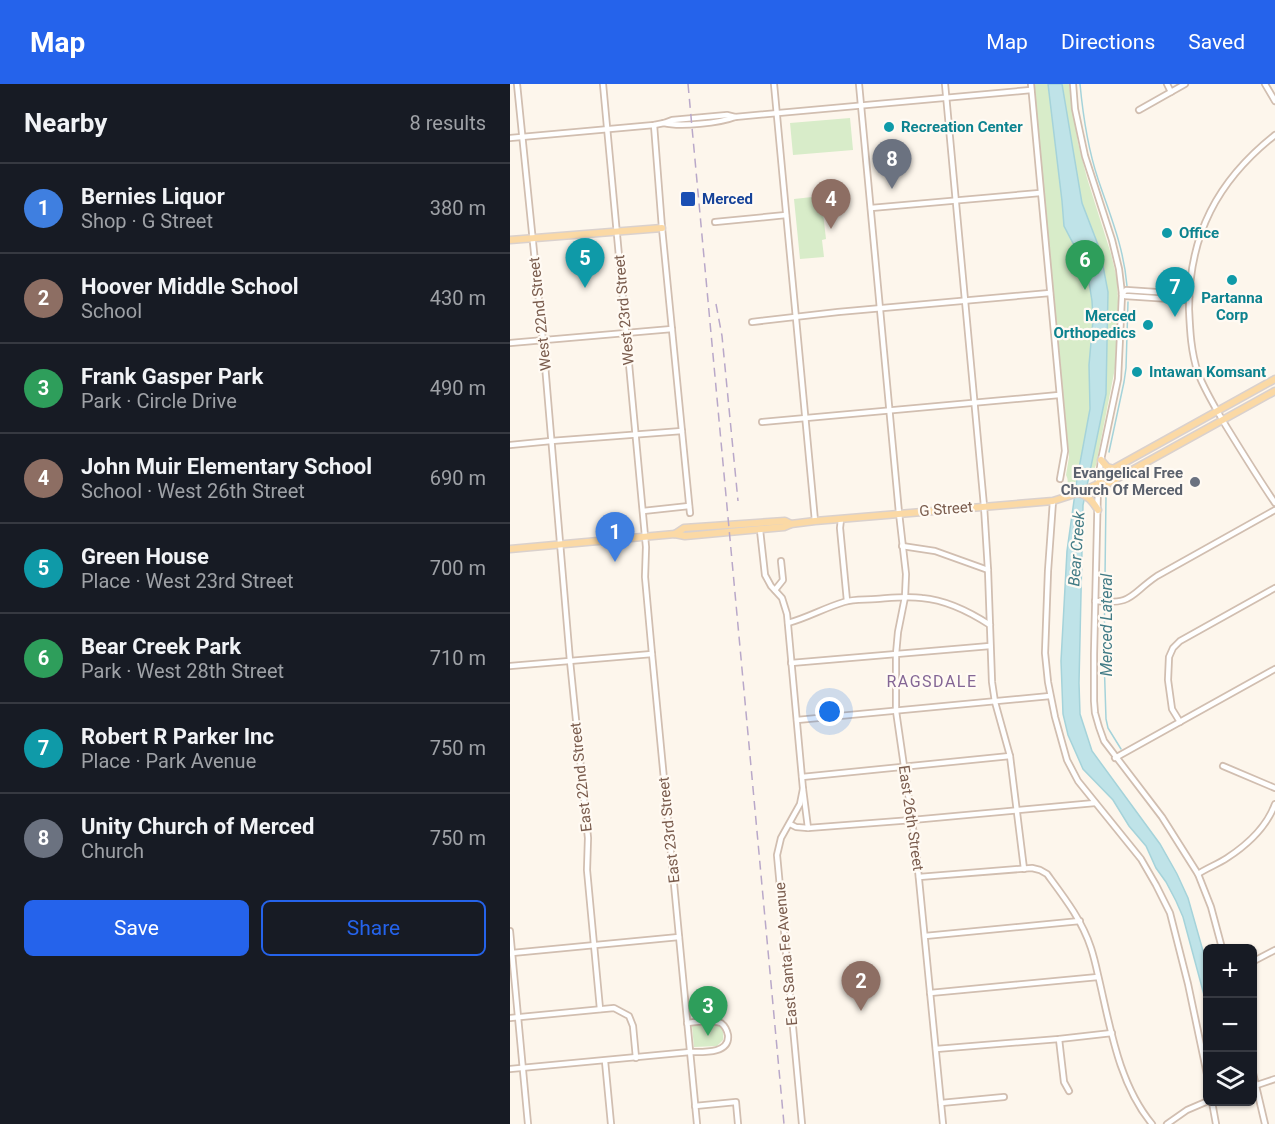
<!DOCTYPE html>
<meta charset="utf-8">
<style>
body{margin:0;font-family:Roboto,sans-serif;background:#242831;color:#f1f3f6}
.controls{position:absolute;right:18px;bottom:18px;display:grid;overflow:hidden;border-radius:9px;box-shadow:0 2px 4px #0004}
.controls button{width:54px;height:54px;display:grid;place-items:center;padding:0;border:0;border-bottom:2px solid #363941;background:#171b24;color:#f1f3f6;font:30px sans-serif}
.you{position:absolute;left:320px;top:628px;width:21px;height:21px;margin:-15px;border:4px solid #fff;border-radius:50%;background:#1a73e8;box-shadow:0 0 0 9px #1a73e833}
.badge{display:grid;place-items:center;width:39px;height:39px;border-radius:50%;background:#2563eb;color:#fff;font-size:20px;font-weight:700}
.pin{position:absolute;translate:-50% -50px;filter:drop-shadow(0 2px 3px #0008)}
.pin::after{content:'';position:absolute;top:32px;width:21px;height:18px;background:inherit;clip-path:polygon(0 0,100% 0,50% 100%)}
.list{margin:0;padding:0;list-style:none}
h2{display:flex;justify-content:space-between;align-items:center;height:78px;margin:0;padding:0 24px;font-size:26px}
h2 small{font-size:20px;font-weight:400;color:#9ea1a6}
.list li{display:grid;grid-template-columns:39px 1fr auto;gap:18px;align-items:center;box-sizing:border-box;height:90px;padding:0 24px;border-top:2px solid #363941}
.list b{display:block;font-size:22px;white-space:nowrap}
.list p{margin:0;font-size:20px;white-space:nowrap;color:#9ea1a6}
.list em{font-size:20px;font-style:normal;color:#9ea1a6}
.actions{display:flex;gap:12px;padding:18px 24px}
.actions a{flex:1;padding:14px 0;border:2px solid #2563eb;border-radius:9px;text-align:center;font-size:21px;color:#2563eb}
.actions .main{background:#2563eb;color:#fff}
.icon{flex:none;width:33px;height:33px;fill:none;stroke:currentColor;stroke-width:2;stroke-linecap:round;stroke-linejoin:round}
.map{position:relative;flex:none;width:765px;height:1040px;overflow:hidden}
header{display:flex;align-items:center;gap:36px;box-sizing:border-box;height:84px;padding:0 30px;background:#2563eb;color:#fff}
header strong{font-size:28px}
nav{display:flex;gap:33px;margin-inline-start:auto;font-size:21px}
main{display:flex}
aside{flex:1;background:#171b24}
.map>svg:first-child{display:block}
</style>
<header>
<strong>Map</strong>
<nav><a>Map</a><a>Directions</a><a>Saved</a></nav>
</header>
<main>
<aside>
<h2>Nearby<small>8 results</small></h2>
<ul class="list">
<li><span class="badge" style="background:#3f7fe0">1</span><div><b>Bernies Liquor</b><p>Shop · G Street</p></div><em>380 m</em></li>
<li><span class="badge" style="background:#8d6e63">2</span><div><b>Hoover Middle School</b><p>School</p></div><em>430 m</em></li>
<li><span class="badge" style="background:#2e9e5b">3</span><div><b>Frank Gasper Park</b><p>Park · Circle Drive</p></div><em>490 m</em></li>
<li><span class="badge" style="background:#8d6e63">4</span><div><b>John Muir Elementary School</b><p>School · West 26th Street</p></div><em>690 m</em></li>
<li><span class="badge" style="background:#0f9aa8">5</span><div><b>Green House</b><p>Place · West 23rd Street</p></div><em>700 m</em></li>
<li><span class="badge" style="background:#2e9e5b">6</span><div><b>Bear Creek Park</b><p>Park · West 28th Street</p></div><em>710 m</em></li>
<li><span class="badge" style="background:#0f9aa8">7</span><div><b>Robert R Parker Inc</b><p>Place · Park Avenue</p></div><em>750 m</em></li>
<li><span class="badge" style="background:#6b7280">8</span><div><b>Unity Church of Merced</b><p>Church</p></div><em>750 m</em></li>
</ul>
<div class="actions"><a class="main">Save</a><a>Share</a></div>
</aside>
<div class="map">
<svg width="765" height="1040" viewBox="0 0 765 1040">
<rect width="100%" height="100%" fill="#fdf6ec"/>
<g fill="#d8ecc9">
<path d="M524,0H559L568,59L577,94L601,170L607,195L608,217L605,284L586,381L581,392L557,401C558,397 558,395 556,391L559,373L558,361Z"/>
<path d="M340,34L343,66L283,71L280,39Z"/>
<path d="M311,112L316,155L312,156L314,173L290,175L284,115Z"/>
<path d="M204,939C213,943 214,947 213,956L207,962L184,963L182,942Z"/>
</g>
<path fill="#bfe3e8" stroke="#a5d3da" stroke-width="1.5" d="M538,0H552L572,119L590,166L598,208L596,310L573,421L569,599L570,630L582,667L650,760L667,790L678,814L697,881V922L673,833L666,817L656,798L646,784L636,762L619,742L603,716L573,685L558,651L553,630L551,577L557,467L567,395L580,325L579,281L583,236L582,217L577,186L554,142L552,117Z"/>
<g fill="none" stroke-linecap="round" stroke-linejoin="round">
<g stroke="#a5d3da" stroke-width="1.5">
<path d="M570,0C573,32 578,65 588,95C600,131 614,164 617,202"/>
<path d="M599,368L614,298L616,284L618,218"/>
<path d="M596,413L594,573L596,635L598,644L611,665"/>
</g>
<g stroke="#d1beb0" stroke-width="8">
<g id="minor">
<path d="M7,0L33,257L60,577L78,754L77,786L90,925"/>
<path d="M93,0L136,463L135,493L142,570L187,1040"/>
<path d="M264,0L305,437"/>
<path d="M349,0L389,429L396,490L395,513L388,548L386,570V627L406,765L433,1040"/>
<path d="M435,0L474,422L478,486L482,598L485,618L500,672L514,785"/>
<path d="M521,0L555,367L550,395"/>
<path d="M563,0L565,25L575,72L602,156L609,185L612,210L608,295L591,376L588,400L584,570V617L585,629L589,643L594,657L652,733L688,790L701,823L712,864"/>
<path d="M657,0L661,8"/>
<path d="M755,0L765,17"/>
<path d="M629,26L675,0"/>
<path d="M154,39C170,43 210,39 225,33L521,6"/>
<path d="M144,41L152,144L180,429"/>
<path d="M765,51C707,97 679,151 679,225C680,247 681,268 688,289C695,307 706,325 716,342C732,368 748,394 765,419"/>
<path d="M0,54L144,41L154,39L162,36L217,31L225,33"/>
<path d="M361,124L530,109"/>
<path d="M205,138L276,131"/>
<path d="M612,210L616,206L676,210L679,213"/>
<path d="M612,210L615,212L675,216L679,213"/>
<path d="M242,238L328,228L540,209"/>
<path d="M0,259L162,245"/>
<path d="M252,338L549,311"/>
<path d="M0,361L41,357L172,347"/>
<path d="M543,417L538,487L535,569L538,598L545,633L557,676L568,697L631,775L646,801L660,829L678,900L698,995"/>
<path d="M133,427L179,422"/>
<path d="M331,435L330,444L337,517"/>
<path d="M250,446L255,491L261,502L272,514L277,530L293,705L298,744"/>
<path d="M392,462L425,467L478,486"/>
<path d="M265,506L273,496L271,477"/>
<path d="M585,517C624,521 619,511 647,492L765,426"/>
<path d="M278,539C297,534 314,524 334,518C344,515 355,516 366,515C381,514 397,512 412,514C436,516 460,528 480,541"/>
<path d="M281,579L480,562"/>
<path d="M0,582L142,570"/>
<path d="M287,636L540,612"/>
<path d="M670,638L662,625L658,596L659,573L663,564L670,557L765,504"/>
<path d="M605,674L765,585"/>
<path d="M713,682L765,704"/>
<path d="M292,693L500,672"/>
<path d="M280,740L286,743L298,744L402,736L585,719"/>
<path d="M688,790C697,784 708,780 717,774C737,761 757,742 765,720"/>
<path d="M409,793L522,784L530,786L537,790C554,813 572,836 581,864C584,873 586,882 588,891C600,941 608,999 642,1040"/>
<path d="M0,847L18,1040"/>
<path d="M415,852L570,837"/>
<path d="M2,869L169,853"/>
<path d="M742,878L765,866"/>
<path d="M420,909L588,893"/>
<path d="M0,934L104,924L119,932L123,942L126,974"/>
<path d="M549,955L554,998L559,1007"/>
<path d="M426,965L549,955L602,949"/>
<path d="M95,977L101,1040"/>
<path d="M0,985L180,968C193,968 220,970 218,951C217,946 215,942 211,939C201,935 187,938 177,939"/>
<path d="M742,985L755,1040"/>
<path d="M747,1001L765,995"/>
<path d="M702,1018L706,1040"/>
<path d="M431,1019L494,1013"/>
<path d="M185,1022L226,1018L228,1040"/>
<path d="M292,1040L267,771L271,754L290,720L293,705"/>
<path d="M657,1040L677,1026L698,1017"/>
</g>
</g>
<g stroke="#dad1cd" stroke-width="9">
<g id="major">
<path d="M0,156L152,144"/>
<path d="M591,376L597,383L604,385"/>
<path d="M588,400L594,390L765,295"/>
<path d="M568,409C578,411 583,418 588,426"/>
<path d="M165,450L174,444L275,437L281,440"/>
<path d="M0,465L165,450L175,452L274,443L281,440L305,437L543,417L568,409L588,400H597L765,307"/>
</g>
</g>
<use href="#minor" stroke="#fff" stroke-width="4.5"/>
<use href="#major" stroke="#fbd9a5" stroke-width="6"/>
<g stroke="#b9a8c9" stroke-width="1.5" stroke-dasharray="9 6" stroke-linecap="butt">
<path d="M178,0L274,1040"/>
<path d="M206,220L212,252L228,417"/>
</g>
</g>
<g fill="#0f9aa8" stroke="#fffaf3" stroke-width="2">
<circle cx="379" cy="43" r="6"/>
<circle cx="657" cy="149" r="6"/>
<circle cx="722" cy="196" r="6"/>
<circle cx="638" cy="241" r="6"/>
<circle cx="627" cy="288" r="6"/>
</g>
<rect fill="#1a4fb4" stroke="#fffaf3" stroke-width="2" x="170" y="107" width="16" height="16" rx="3"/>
<circle fill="#6b7280" stroke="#fffaf3" stroke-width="2" cx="685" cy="398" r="6"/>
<g text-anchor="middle" stroke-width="4.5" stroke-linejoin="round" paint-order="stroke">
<g font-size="15" font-weight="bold" fill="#0d838f" stroke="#fffaf3" text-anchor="start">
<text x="391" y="48">Recreation Center</text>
<text x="669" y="154">Office</text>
<text x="722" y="219" text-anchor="middle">Partanna<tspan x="722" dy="17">Corp</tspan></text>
<text x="626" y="237" text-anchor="end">Merced<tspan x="626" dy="17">Orthopedics</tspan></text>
<text x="639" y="293">Intawan Komsant</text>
</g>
<g font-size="15" font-weight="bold" fill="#164399" stroke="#fffaf3" text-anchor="start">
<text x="192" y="120">Merced</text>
</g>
<g font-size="15" fill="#7a5c4d" stroke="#fffaf3">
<text transform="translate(114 226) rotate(-95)" y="5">West 23rd Street</text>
<text transform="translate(30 230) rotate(-96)" y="5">West 22nd Street</text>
<text transform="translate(436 425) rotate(-5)" y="5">G Street</text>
<text transform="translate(71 693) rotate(-96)" y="5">East 22nd Street</text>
<text transform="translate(401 734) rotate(82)" y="5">East 26th Street</text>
<text transform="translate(159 746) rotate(-96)" y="5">East 23rd Street</text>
<text transform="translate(276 870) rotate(-95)" y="5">East Santa Fe Avenue</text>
</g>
<g font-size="15" font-weight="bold" fill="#5b616d" stroke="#fffaf3" text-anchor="end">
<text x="673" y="394">Evangelical Free<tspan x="673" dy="17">Church Of Merced</tspan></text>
</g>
<g font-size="16" font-style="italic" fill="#437c86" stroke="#fffaf3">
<text transform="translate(566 465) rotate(-86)" y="6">Bear Creek</text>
<text transform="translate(596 541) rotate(-90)" y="6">Merced Lateral</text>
</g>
<g font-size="16" letter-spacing="1.5" fill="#846695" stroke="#fffaf3">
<text x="422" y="603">RAGSDALE</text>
</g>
</g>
</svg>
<div class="controls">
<button>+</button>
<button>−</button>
<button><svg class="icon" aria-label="layers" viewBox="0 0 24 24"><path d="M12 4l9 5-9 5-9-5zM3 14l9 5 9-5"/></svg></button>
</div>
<div class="you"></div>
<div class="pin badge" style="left:105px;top:478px;background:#3f7fe0">1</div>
<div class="pin badge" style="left:351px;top:927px;background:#8d6e63">2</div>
<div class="pin badge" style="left:198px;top:952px;background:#2e9e5b">3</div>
<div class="pin badge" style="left:321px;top:145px;background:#8d6e63">4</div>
<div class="pin badge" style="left:75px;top:204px;background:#0f9aa8">5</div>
<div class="pin badge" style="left:575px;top:206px;background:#2e9e5b">6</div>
<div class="pin badge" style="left:665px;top:233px;background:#0f9aa8">7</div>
<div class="pin badge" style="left:382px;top:105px;background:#6b7280">8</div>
</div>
</main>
